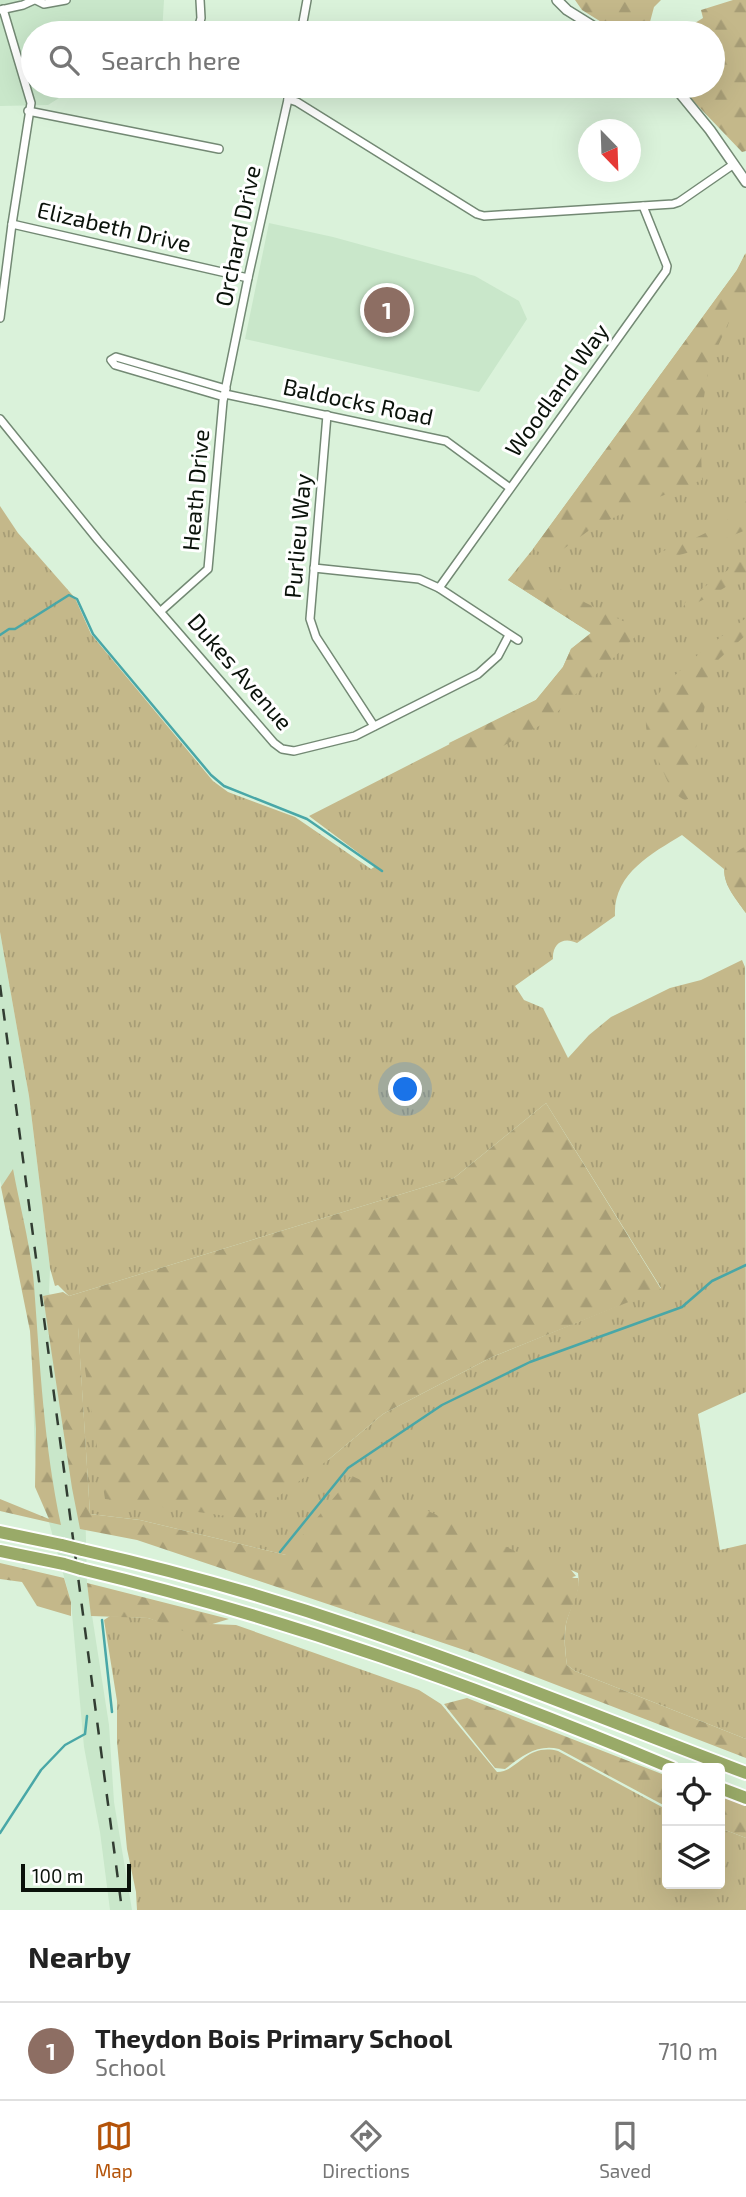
<!DOCTYPE html>
<style>
body{margin:0;font-family:"Exo 2",sans-serif;background:#f2f2f2;color:#222}
.controls{position:absolute;right:21px;bottom:21px;display:grid;overflow:hidden;border-radius:7px;box-shadow:0 7px 28px #0002}
.controls button{width:63px;height:63px;display:grid;place-items:center;padding:0;border:0;border-bottom:2px solid #e0e0e0;background:#fff;color:#222;font:35px sans-serif}
.compass{position:absolute;left:578px;top:119px;width:63px;height:63px;border-radius:50%;background:#fff;box-shadow:0 7px 28px #0002;rotate:157deg}
.scale{position:absolute;left:21px;bottom:18px;width:110px;box-sizing:border-box;padding-left:7px;border:4px solid #0a120a;border-top:0;font-size:19px;line-height:24px;white-space:nowrap;color:#0a120a;-webkit-text-stroke:5px #fff;paint-order:stroke}
.you{position:absolute;left:406px;top:1090px;width:24px;height:24px;margin:-18px;border:5px solid #fff;border-radius:50%;background:#1a73e8;box-shadow:0 0 0 10px #1a73e833}
.badge{display:grid;place-items:center;width:46px;height:46px;border-radius:50%;background:#b45309;color:#fff;font-size:23px;font-weight:700}
.pin{position:absolute;translate:-50% -50%;border:4px solid #fff;box-shadow:0 2px 7px #0006}
.list{margin:0;padding:0;list-style:none}
h2{display:flex;justify-content:space-between;align-items:center;height:91px;margin:0;padding:0 28px;font-size:30px}
h2 small{font-size:23px;font-weight:400;color:#767676}
.list li{display:grid;grid-template-columns:46px 1fr auto;gap:21px;align-items:center;box-sizing:border-box;height:98px;padding:0 28px;border-top:2px solid #e0e0e0}
.list b{display:block;font-size:26px;white-space:nowrap}
.list p{margin:0;font-size:23px;white-space:nowrap;color:#767676}
.list em{font-size:23px;font-style:normal;color:#767676}
.icon{flex:none;width:38px;height:38px;fill:none;stroke:currentColor;stroke-width:2;stroke-linecap:round;stroke-linejoin:round}
.map{position:relative;flex:none;width:746px;height:1910px;overflow:hidden}
.search{position:absolute;background:#fff;box-shadow:0 7px 28px #0002;left:21px;right:21px;top:21px;height:77px;display:flex;align-items:center;gap:18px;box-sizing:border-box;padding:0 24px;border-radius:38px;color:#767676;font-size:26px}
.sheet{height:189px;background:#fff}
nav{display:flex;justify-content:space-around;align-items:center;box-sizing:border-box;height:98px;border-top:2px solid #e0e0e0;background:#fff;font-size:19px;color:#767676}
nav a{display:grid;justify-items:center;gap:4px}
nav .on{color:#b45309}
.map>svg:first-child{display:block}
</style>
<div class="map">
<svg width="746" height="1910" viewBox="0 0 746 1910">
<defs>
<pattern id="grass-tufts" width="24" height="20" patternUnits="userSpaceOnUse" patternTransform="scale(1.75)"><rect width="24" height="20" fill="#c4b88a"/><path d="M3 7l-1-3M5 7V3M7 7l1-3M15 17l-1-3M17 17v-4M19 17l1-3" fill="none" stroke="#a79d76"/></pattern>
<pattern id="forest-firs" width="22" height="20" patternUnits="userSpaceOnUse" patternTransform="scale(1.75)"><rect width="22" height="20" fill="#c4b88a"/><path d="M5 1l3.5 6h-7zM16 11l3.5 6h-7z" fill="#a79d76"/></pattern>
</defs>
<rect width="100%" height="100%" fill="#daf2da"/>
<g fill="#c9e7ca">
<path d="M0,0H164L162,33H33V86H78L48,105L0,106Z"/>
<path d="M269,223L333,237L475,276L519,301L527,319L479,392L245,339Z"/>
<path d="M0,932L29,1096L50,1268L49,1292L57,1318L85,1499L87,1583L109,1725L114,1802L132,1910H110L100,1832L84,1747L71,1602L39,1486L35,1456L30,1299L0,1180Z"/>
</g>
<g fill="url(#grass-tufts)">
<path d="M746,253V913C736,899 724,886 724,869L682,835C651,854 613,874 615,916L577,943C563,936 552,944 553,959L515,986L524,1000L543,1008L568,1058L589,1035L611,1017L670,988L701,980L742,960L745,967L746,1392L698,1414L720,1550L746,1544V1739L575,1671L567,1665C565,1651 564,1637 566,1624C570,1605 581,1594 578,1573L571,1570L576,1576L569,1578L286,1555L140,1520L90,1514L77,1311L328,1460L383,1414L492,1357L661,1288L546,1103L454,1178L69,1296L58,1285L55,1286L50,1268L29,1096L0,932V506L18,533L75,598L91,634L213,781L228,792L295,817L371,869L376,866L309,816L536,700L563,667L571,649L591,633L508,580L533,549L737,270Z"/>
<path d="M110,1616L148,1618L185,1629L211,1624L236,1625L419,1690L441,1704L497,1772C518,1772 526,1743 558,1751L662,1807V1805L667,1807V1884H720V1828L746,1838V1910H137L136,1892L127,1849L117,1742V1701L104,1620Z"/>
</g>
<g fill="url(#forest-firs)">
<path d="M575,0H661L654,7L647,33H619L582,10Z"/>
<path d="M733,0H746V151L742,152L679,86H713V33H671L682,31L703,18L701,10Z"/>
<path d="M745,254L746,310L731,317L709,366L700,422L702,480L639,505L591,529L551,558L533,549L737,270Z"/>
<path d="M746,501V530L697,550L648,564L652,558L661,552C690,540 727,528 746,501Z"/>
<path d="M746,557V574L713,595L686,608L684,604L689,598Z"/>
<path d="M520,568L586,603L629,624L635,637L548,721L460,770L449,743L536,700L563,667L571,649L591,633L508,580Z"/>
<path d="M746,618V635L719,659L713,668L696,747L691,792L688,799L685,800C671,794 665,775 659,762C654,750 647,739 646,726C643,690 719,639 746,618Z"/>
<path d="M744,847H746V913C729,888 709,869 744,847Z"/>
<path d="M546,1103L661,1289L492,1357L383,1414L328,1460L248,1519L105,1499L78,1324L90,1514L140,1520L286,1555L352,1476L574,1578H578C581,1592 571,1607 567,1620C563,1634 565,1651 567,1665L575,1671L746,1739V1758L476,1654L137,1540L80,1529L72,1488L43,1296L63,1292L69,1296L454,1178Z"/>
<path d="M13,1169C20,1207 31,1247 34,1285C40,1365 44,1446 61,1525L0,1511V1499L49,1519L35,1487L36,1429L30,1331L1,1187Z"/>
<path d="M0,1563L64,1578L71,1602V1616L37,1606L22,1582L0,1579Z"/>
<path d="M87,1583L107,1588L229,1619L186,1632L148,1618L91,1616Z"/>
<path d="M467,1698L667,1776V1807L559,1749C537,1744 522,1756 505,1769L495,1768L444,1704Z"/>
<path d="M720,1796L746,1806V1838L720,1828Z"/>
</g>
<g fill="none" stroke-linecap="round" stroke-linejoin="round">
<g stroke="#49a7a7" stroke-width="2.5">
<path d="M0,635L9,629H15L69,595L77,599L93,634L211,775L224,786L307,819L382,871"/>
<path d="M280,1552L348,1468L442,1405L530,1362L682,1307L712,1281L746,1265"/>
<path d="M102,1620L112,1712"/>
<path d="M0,1833L41,1770L65,1745L85,1734L87,1716"/>
</g>
<g stroke="#738974" stroke-width="10">
<g id="minor">
<path d="M36,0L44,4L66,0"/>
<path d="M0,10L23,5L34,0"/>
<path d="M197,33L201,18L200,0"/>
<path d="M301,33L307,0"/>
<path d="M288,99L297,102L477,214L484,216L673,204L679,202L734,164"/>
<path d="M28,111L219,149"/>
<path d="M12,224L248,278"/>
<path d="M0,318L12,224L31,103L3,9"/>
<path d="M225,394L446,441L510,488"/>
<path d="M224,397L115,365L111,360L116,357L226,389"/>
<path d="M327,415L310,619L316,637L374,726"/>
<path d="M0,419L98,540L274,743L282,749L294,751L355,736L478,674L498,656L509,635"/>
<path d="M314,568L419,579L439,588L518,640"/>
<path d="M439,588L666,271L667,266L643,206"/>
<path d="M161,611L208,569L223,401L248,278L291,86"/>
</g>
</g>
<g stroke="#738974" stroke-width="12">
<g id="tertiary">
<path d="M557,0L567,10L604,33"/>
<path d="M674,86L710,130L746,182"/>
</g>
</g>
<g stroke="#fff" stroke-width="16">
<g id="motorway">
<path d="M0,1532L62,1545"/>
<path d="M82,1550C175,1571 268,1597 358,1628C489,1672 617,1724 746,1773"/>
<path d="M0,1551L64,1564"/>
<path d="M81,1569C286,1618 479,1687 672,1768"/>
<path d="M720,1788L746,1798"/>
</g>
</g>
<use href="#minor" stroke="#fff" stroke-width="7"/>
<use href="#tertiary" stroke="#fff" stroke-width="9"/>
<use href="#motorway" stroke="#99aa68" stroke-width="12"/>
<path stroke="#323d32" stroke-width="2.5" stroke-dasharray="12 12" stroke-linecap="butt" d="M0,985L122,1910"/>
<g stroke="#fff" stroke-width="16" stroke-linecap="butt">
<g id="motorway-bridge">
<path d="M62,1545L82,1550"/>
<path d="M64,1564L81,1569"/>
</g>
</g>
<use href="#motorway-bridge" stroke="#99aa68" stroke-width="12"/>
</g>
<g text-anchor="middle" stroke-width="6" stroke-linejoin="round" paint-order="stroke">
<g font-size="23" fill="#0a120a" stroke="#fff">
<text transform="translate(114 227) rotate(13)" y="8">Elizabeth Drive</text>
<text transform="translate(238 236) rotate(-78)" y="8">Orchard Drive</text>
<text transform="translate(557 390) rotate(-54)" y="8">Woodland Way</text>
<text transform="translate(358 402) rotate(12)" y="8">Baldocks Road</text>
<text transform="translate(196 490) rotate(-85)" y="8">Heath Drive</text>
<text transform="translate(298 536) rotate(-85)" y="8">Purlieu Way</text>
<text transform="translate(240 672) rotate(49)" y="8">Dukes Avenue</text>
</g>
</g>
</svg>
<div class="controls">
<button><svg class="icon" aria-label="locate" viewBox="0 0 24 24"><circle cx="12" cy="12" r="6"/><path d="M12 2v4M12 18v4M2 12h4M18 12h4"/></svg></button>
<button><svg class="icon" aria-label="layers" viewBox="0 0 24 24"><path d="M12 4l9 5-9 5-9-5zM3 14l9 5 9-5"/></svg></button>
</div>
<svg class="compass" viewBox="-18 -18 36 36"><path d="M0-13l5 13h-10z" fill="#e53935"/><path d="M0 13l5-13h-10z" fill="#767676"/></svg>
<div class="scale">100 m</div>
<div class="you"></div>
<div class="pin badge" style="left:387px;top:310px;background:#8d6e63">1</div>
<div class="search"><svg class="icon" aria-label="search" viewBox="0 0 24 24"><circle cx="10" cy="10" r="6"/><path d="M15 15l6 6"/></svg>Search here</div>
</div>
<section class="sheet">
<h2>Nearby<small></small></h2>
<ul class="list">
<li><span class="badge" style="background:#8d6e63">1</span><div><b>Theydon Bois Primary School</b><p>School</p></div><em>710 m</em></li>
</ul>
</section>
<nav>
<a class="on"><svg class="icon" aria-label="map" viewBox="0 0 24 24"><path d="M3 6l6-2 6 2 6-2v14l-6 2-6-2-6 2zM9 4v14M15 6v14"/></svg>Map</a>
<a><svg class="icon" aria-label="directions" viewBox="0 0 24 24"><path d="M12 3l9 9-9 9-9-9zM9 14v-3h6M13 9l2 2-2 2"/></svg>Directions</a>
<a><svg class="icon" aria-label="saved" viewBox="0 0 24 24"><path d="M7 4h10v16l-5-4-5 4z"/></svg>Saved</a>
</nav>
